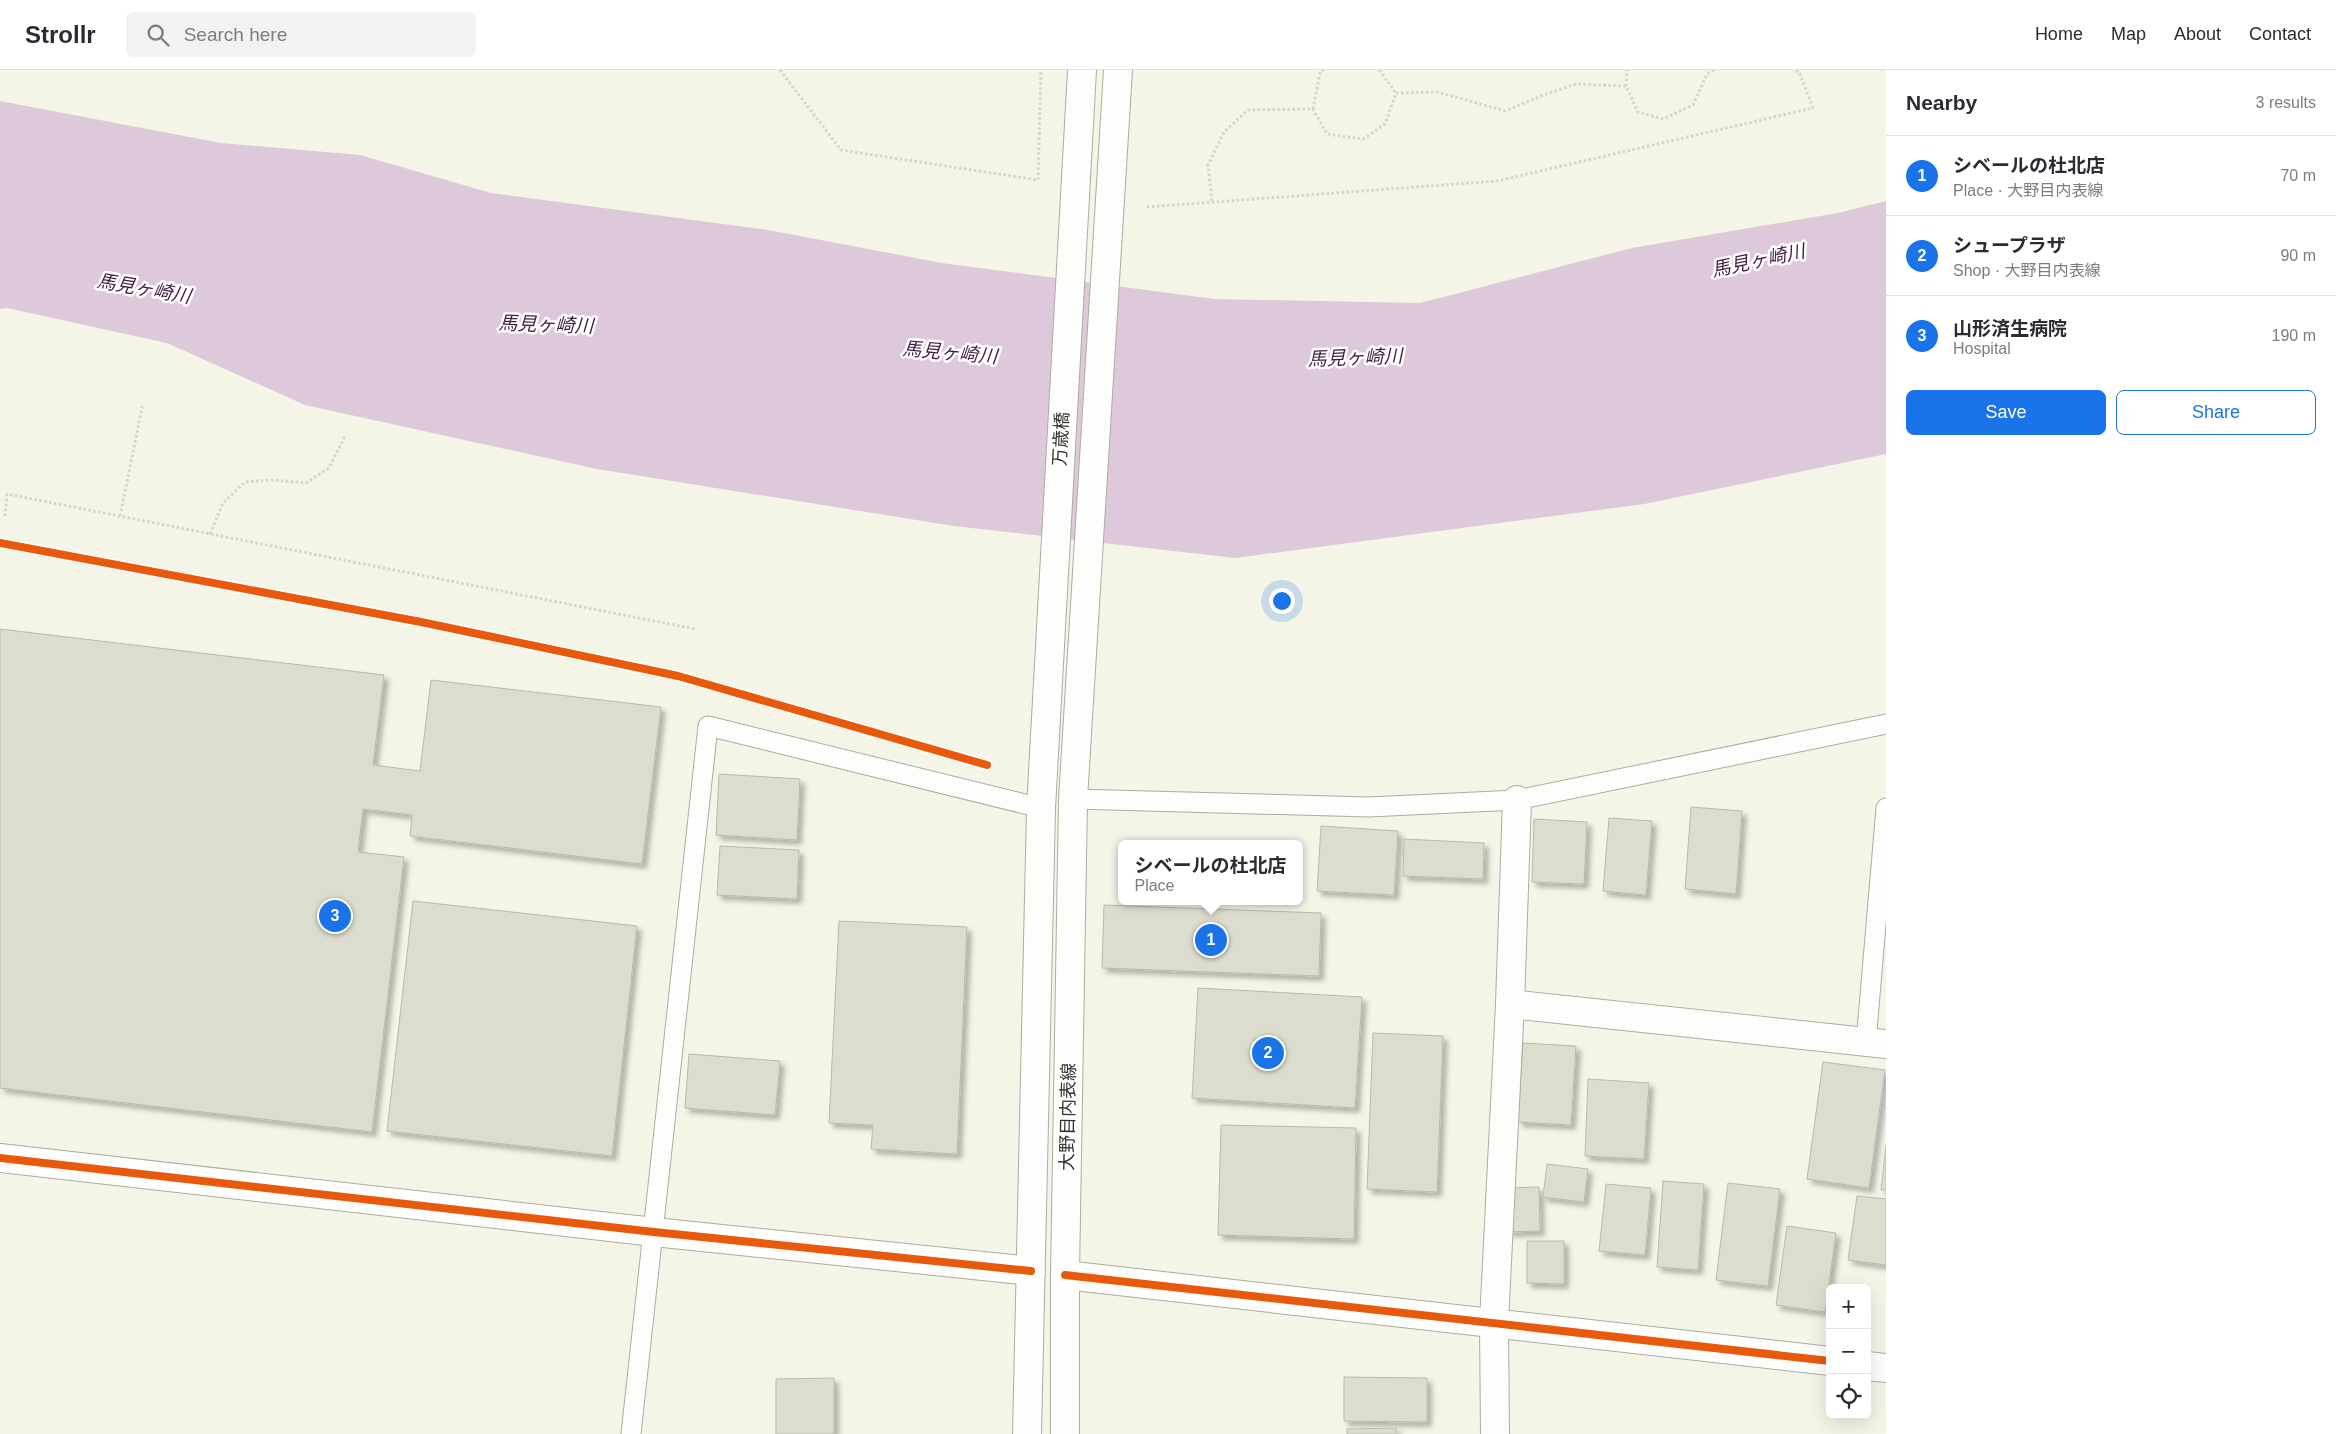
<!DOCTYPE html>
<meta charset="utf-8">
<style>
body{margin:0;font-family:Helvetica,"Noto Sans JP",sans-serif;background:#f2f2f3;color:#2b2b33}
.controls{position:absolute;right:15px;bottom:15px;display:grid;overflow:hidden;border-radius:8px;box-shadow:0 5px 20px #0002}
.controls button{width:45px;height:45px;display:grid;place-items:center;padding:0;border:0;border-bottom:1px solid #e1e1e2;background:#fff;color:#2b2b33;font:25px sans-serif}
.you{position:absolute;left:1281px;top:530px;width:18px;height:18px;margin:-12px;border:4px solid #fff;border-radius:50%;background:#1a73e8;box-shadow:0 0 0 8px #1a73e833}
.badge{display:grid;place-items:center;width:32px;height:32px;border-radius:50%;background:#1a73e8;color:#fff;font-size:16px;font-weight:700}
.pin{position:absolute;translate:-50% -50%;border:2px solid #fff;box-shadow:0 1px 5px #0006}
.popup{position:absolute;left:1118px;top:770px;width:185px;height:65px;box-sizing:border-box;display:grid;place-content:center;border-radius:8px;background:#fff;filter:drop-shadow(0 1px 4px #0005);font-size:16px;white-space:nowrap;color:#7c7c81}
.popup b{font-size:19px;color:#2b2b33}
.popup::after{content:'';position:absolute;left:50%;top:100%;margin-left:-10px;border:10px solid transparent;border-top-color:#fff}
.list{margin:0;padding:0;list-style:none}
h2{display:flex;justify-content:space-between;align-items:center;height:65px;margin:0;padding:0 20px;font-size:21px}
h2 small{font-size:16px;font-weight:400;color:#7c7c81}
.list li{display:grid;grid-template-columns:32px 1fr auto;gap:15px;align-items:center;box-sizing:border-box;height:80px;padding:0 20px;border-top:1px solid #e1e1e2}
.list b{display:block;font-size:19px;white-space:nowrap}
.list p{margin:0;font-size:16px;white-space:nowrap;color:#7c7c81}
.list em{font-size:16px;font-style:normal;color:#7c7c81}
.actions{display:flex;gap:10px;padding:15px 20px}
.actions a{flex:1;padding:11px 0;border:1px solid #1a73e8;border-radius:8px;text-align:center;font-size:18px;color:#1a73e8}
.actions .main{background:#1a73e8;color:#fff}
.icon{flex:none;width:28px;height:28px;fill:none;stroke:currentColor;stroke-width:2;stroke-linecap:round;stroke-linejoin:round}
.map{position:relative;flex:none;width:1886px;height:1364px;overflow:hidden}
header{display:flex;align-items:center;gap:30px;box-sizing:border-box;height:70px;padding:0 25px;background:#fff;border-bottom:1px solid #e1e1e2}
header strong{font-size:24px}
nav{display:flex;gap:28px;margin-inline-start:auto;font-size:18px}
.search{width:350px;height:45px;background:#f2f2f3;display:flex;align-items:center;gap:12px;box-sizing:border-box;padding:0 18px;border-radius:8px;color:#7c7c81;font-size:19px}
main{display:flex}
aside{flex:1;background:#fff}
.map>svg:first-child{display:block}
</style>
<header>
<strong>Strollr</strong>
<div class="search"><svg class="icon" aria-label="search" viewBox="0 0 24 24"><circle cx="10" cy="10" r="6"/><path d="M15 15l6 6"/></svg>Search here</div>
<nav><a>Home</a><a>Map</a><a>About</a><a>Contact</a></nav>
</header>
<main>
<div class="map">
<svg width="1886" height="1364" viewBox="0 0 1886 1364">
<defs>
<filter id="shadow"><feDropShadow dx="4.5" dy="4.5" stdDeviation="2.5" flood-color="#0004"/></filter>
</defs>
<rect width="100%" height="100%" fill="#f4f4e7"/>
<path fill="#dec9da" d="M0,31L221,73L360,85L491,123L768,160L942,193L1214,229L1420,233L1632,178L1838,143L1886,131V384L1644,434L1235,488L954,456L597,399L305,335L167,273L7,238L0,239Z"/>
<g fill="#ddddcf" stroke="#bab9af" filter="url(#shadow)">
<path d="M0,559L384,605L373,695L420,701L431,610L661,637L642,794L410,766L412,745L363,739L358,782L404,787L372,1062L0,1018Z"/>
<path d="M719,704L800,709L797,770L716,765Z"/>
<path d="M1691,737L1742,741L1736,824L1685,819Z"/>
<path d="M1609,748L1652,751L1646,825L1603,821Z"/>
<path d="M1534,749L1587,752L1584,814L1532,812Z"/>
<path d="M1321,756L1398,761L1394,825L1317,821Z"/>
<path d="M1404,769L1484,773L1483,809L1403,806Z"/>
<path d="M720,776L799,780L797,829L717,825Z"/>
<path d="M413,831L637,856L612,1086L387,1061Z"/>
<path d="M1104,835L1321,843L1319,906L1102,898Z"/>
<path d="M839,851L967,857L957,1084L871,1079L873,1055L829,1053Z"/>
<path d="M1198,918L1362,927L1355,1038L1192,1028Z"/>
<path d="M1373,963L1443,966L1437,1122L1367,1119Z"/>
<path d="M1523,973L1576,976L1571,1055L1518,1052Z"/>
<path d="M689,984L780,991L775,1045L685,1038Z"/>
<path d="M1823,992L1885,1000L1869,1118L1807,1109Z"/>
<path d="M1588,1009L1649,1013L1644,1089L1585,1086Z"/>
<path d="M1221,1055L1356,1058L1354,1169L1218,1165Z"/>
<path d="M1886,1075V1120H1881Z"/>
<path d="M1547,1094L1588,1099L1584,1132L1543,1127Z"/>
<path d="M1663,1111L1704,1114L1698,1200L1657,1197Z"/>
<path d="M1728,1113L1780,1119L1768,1216L1716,1210Z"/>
<path d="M1606,1114L1651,1118L1645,1185L1599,1181Z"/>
<path d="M1539,1117L1540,1161L1508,1162L1506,1118Z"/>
<path d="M1857,1126L1886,1129V1195L1848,1190Z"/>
<path d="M1787,1156L1836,1163L1825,1242L1776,1235Z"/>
<path d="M1527,1171H1564V1214L1527,1213Z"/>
<path d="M1344,1307L1427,1308V1352L1344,1351Z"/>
<path d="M834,1308V1364H776V1309Z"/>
<path d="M1396,1358V1364H1347V1359Z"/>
</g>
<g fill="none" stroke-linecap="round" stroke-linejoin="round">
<g stroke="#acaca2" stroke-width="21">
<g id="lane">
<path d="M1073,729L1369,737L1517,730L1886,654"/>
<path d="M1866,972L1886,738"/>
<path d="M631,1364L708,656L1041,738"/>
</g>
</g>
<g stroke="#acaca2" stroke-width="30">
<g id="street">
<path d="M1510,934L1886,974"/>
<path d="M1065,1205L1830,1291"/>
<path d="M1867,1296L1886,1298"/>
<path d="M1495,1364L1494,1252L1510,934L1517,730"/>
</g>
</g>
<g stroke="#acaca2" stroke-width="30">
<g id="secondary">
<path d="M0,1088L654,1162L1031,1201"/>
<path d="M1027,1364L1041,738L1082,0"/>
<path d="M1065,1364V1205L1073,729L1118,0"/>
</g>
</g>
<g stroke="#d5d5d2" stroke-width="3" stroke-dasharray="2.5 2.5" stroke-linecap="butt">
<path d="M780,0L841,80L1038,110L1041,0"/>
<path d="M1379,0L1396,23"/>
<path d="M1626,16L1627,0"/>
<path d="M1313,39L1320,2L1324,0"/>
<path d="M1212,131L1208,95L1224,62L1248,40L1313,39L1327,64L1363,69L1385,54L1396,23L1438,22L1505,41L1546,24L1576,14L1626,16L1638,42L1663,49L1693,35L1707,4L1714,0"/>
<path d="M1147,137L1497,111L1813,38L1799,2L1793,0"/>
<path d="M5,446L7,424L695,559"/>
<path d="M120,446L143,333"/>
<path d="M210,464L223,433L245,412L271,410L306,413L329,398L345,366"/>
</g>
<use href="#lane" stroke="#fdfdfb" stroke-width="19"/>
<use href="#street" stroke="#fdfdfb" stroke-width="28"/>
<use href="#secondary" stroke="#fdfdfb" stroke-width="28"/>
<g stroke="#fff" stroke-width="11">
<g id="cycleway">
<path d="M0,473L421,552L678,606L987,695"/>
<path d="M0,1088L654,1162L1031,1201"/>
<path d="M1065,1205L1830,1291"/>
</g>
</g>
<use href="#cycleway" stroke="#e8590c" stroke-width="8"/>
</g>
<g text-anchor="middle" stroke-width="5" stroke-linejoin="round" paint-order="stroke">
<g font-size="18" fill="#323229" stroke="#fff">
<text transform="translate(1061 369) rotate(-87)" y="6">万歳橋</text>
<text transform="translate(1068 1047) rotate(-89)" y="6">大野目内表線</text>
</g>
<g font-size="19" font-style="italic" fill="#431d44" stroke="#fff">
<text transform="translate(1758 190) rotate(-12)" y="7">馬見ヶ崎川</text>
<text transform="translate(144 218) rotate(10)" y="7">馬見ヶ崎川</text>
<text transform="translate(546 254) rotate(2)" y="7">馬見ヶ崎川</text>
<text transform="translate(950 282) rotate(5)" y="7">馬見ヶ崎川</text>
<text transform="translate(1355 287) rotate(-2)" y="7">馬見ヶ崎川</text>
</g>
</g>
</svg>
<div class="controls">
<button>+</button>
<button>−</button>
<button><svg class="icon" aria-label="locate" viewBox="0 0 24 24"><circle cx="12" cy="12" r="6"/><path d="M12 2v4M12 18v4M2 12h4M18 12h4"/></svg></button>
</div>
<div class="you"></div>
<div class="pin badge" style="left:1211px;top:870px">1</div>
<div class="popup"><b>シベールの杜北店</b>Place</div>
<div class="pin badge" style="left:1268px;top:983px">2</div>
<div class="pin badge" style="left:335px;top:846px">3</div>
</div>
<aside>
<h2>Nearby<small>3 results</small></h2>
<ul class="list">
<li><span class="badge">1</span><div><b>シベールの杜北店</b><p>Place · 大野目内表線</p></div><em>70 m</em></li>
<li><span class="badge">2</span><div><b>シュープラザ</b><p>Shop · 大野目内表線</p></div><em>90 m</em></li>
<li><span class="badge">3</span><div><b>山形済生病院</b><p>Hospital</p></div><em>190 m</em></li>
</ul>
<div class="actions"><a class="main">Save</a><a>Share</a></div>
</aside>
</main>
